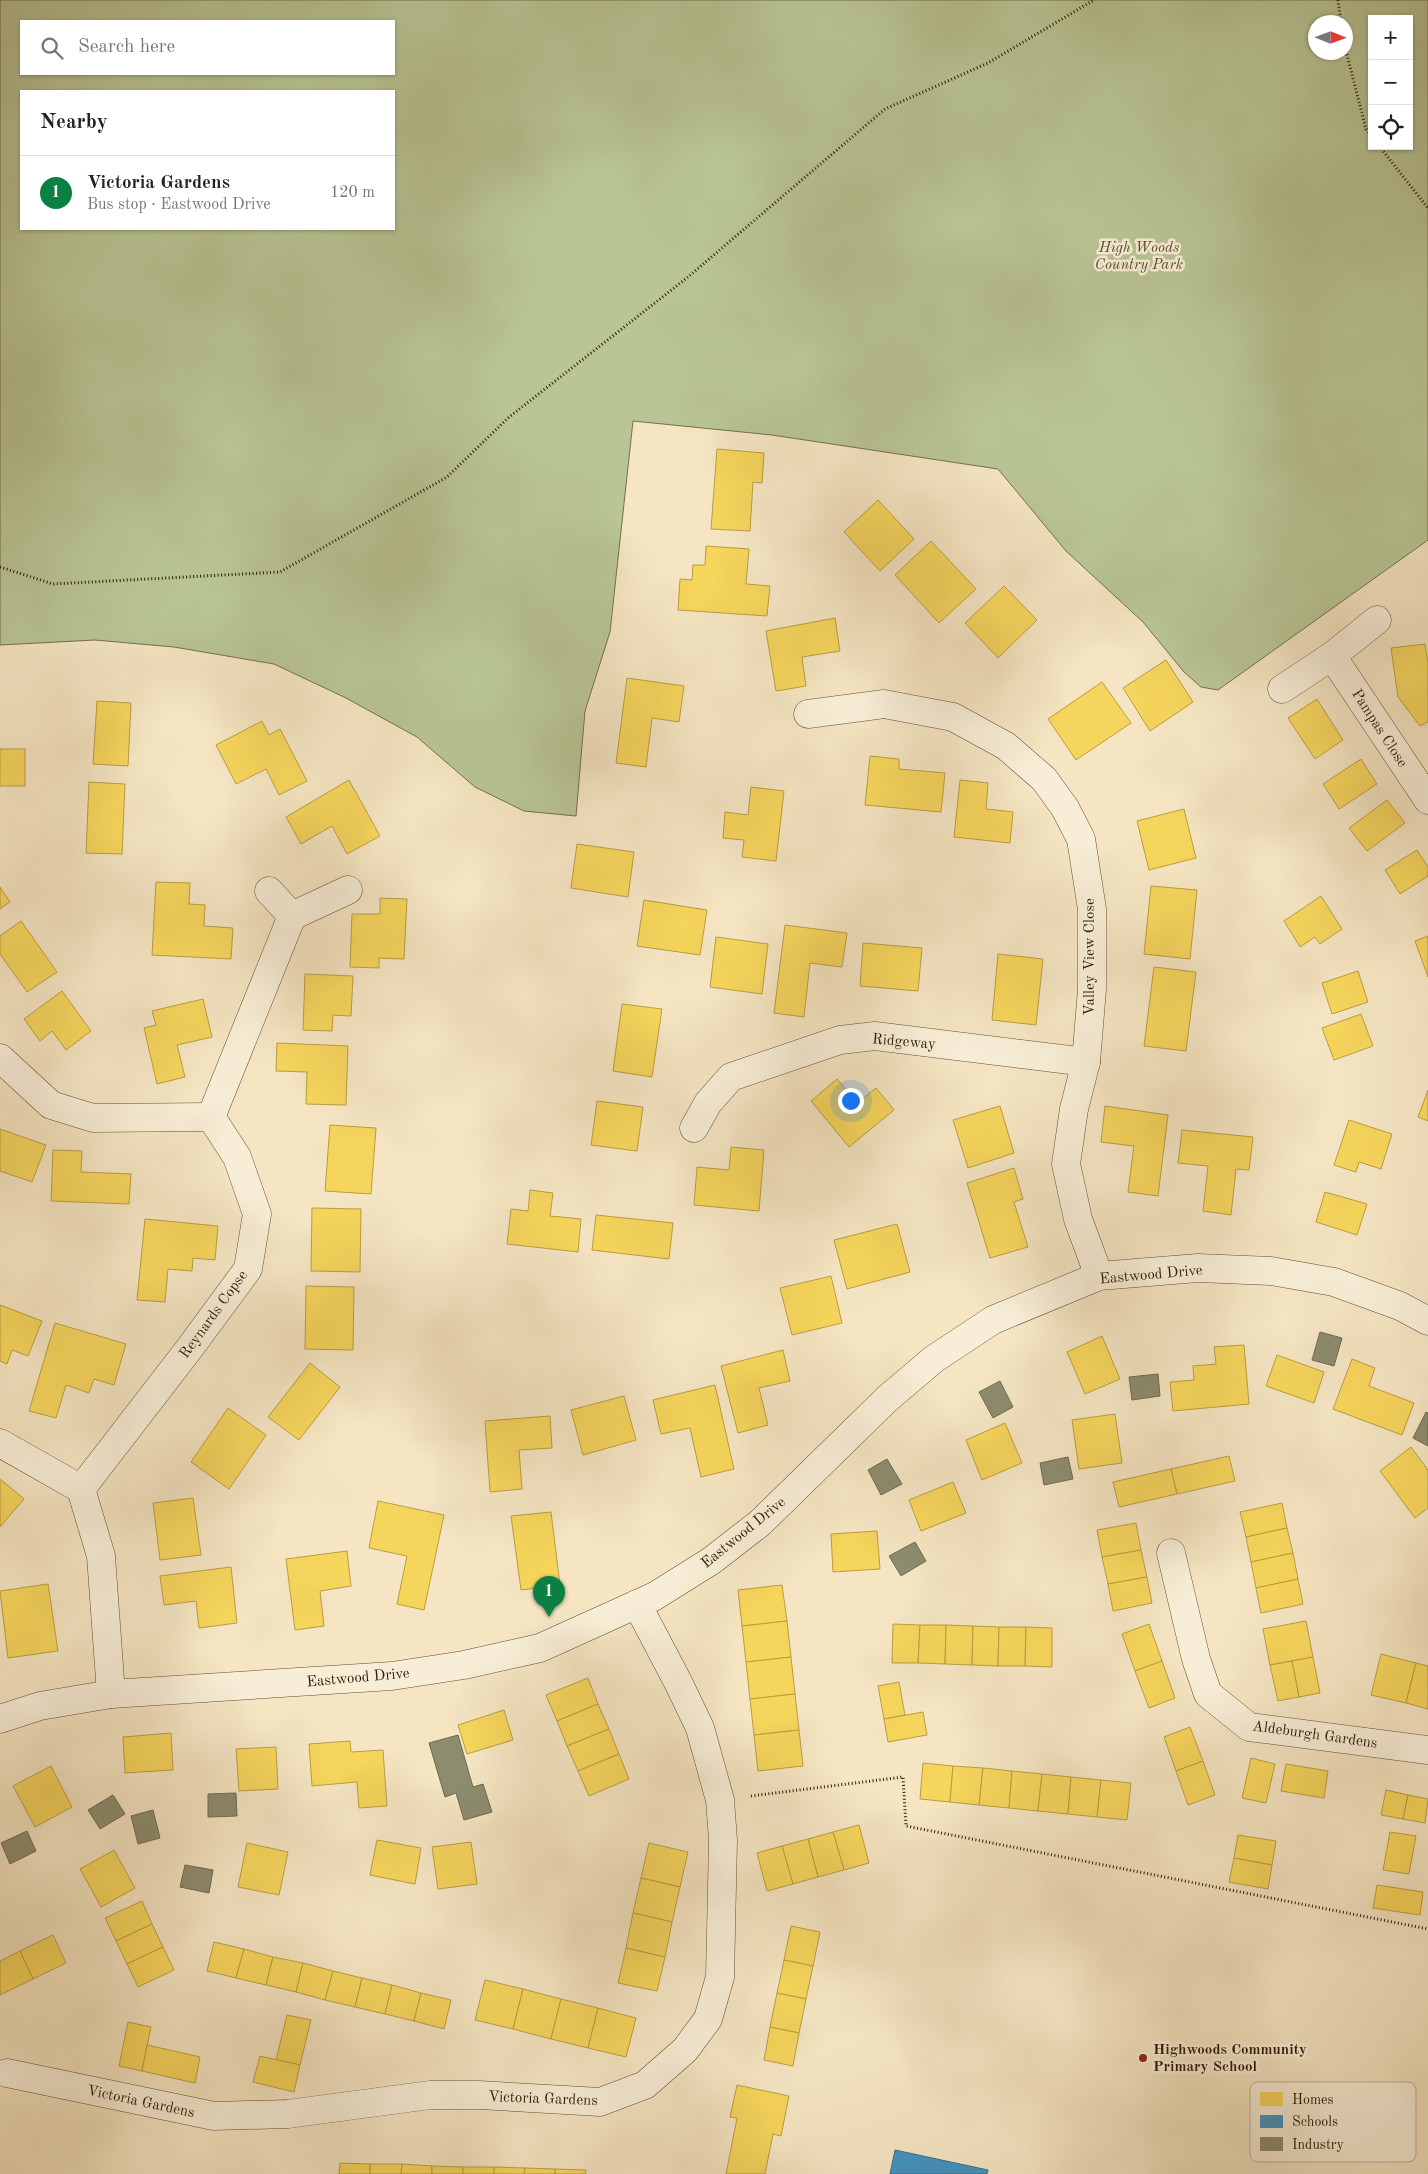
<!DOCTYPE html>
<meta charset="utf-8">
<style>
body{margin:0;font-family:"Old Standard TT",serif;background:#f2f2f2;color:#222}
.controls{position:absolute;right:15px;top:15px;display:grid;overflow:hidden;border-radius:0px;box-shadow:0 1px 4px #0004}
.controls button{width:45px;height:45px;display:grid;place-items:center;padding:0;border:0;border-bottom:1px solid #e0e0e0;background:#fff;color:#222;font:25px sans-serif}
.compass{position:absolute;left:1308px;top:15px;width:45px;height:45px;border-radius:50%;background:#fff;box-shadow:0 1px 4px #0004;rotate:91deg}
.you{position:absolute;left:850px;top:1100px;width:18px;height:18px;margin:-12px;border:4px solid #fff;border-radius:50%;background:#1a73e8;box-shadow:0 0 0 8px #1a73e833}
.badge{display:grid;place-items:center;width:32px;height:32px;border-radius:50%;background:#0b8043;color:#fff;font-size:16px;font-weight:700}
.pin{position:absolute;translate:-50% -41px;filter:drop-shadow(0 1px 2px #0008)}
.pin::after{content:'';position:absolute;top:26px;width:18px;height:15px;background:inherit;clip-path:polygon(0 0,100% 0,50% 100%)}
.list{margin:0;padding:0;list-style:none}
h2{display:flex;justify-content:space-between;align-items:center;height:65px;margin:0;padding:0 20px;font-size:21px}
h2 small{font-size:16px;font-weight:400;color:#767676}
.list li{display:grid;grid-template-columns:32px 1fr auto;gap:15px;align-items:center;box-sizing:border-box;height:75px;padding:0 20px;border-top:1px solid #e0e0e0}
.list b{display:block;font-size:19px;white-space:nowrap}
.list p{margin:0;font-size:16px;white-space:nowrap;color:#767676}
.list em{font-size:16px;font-style:normal;color:#767676}
.icon{flex:none;width:28px;height:28px;fill:none;stroke:currentColor;stroke-width:2;stroke-linecap:round;stroke-linejoin:round}
.map{position:relative;flex:none;width:1428px;height:2174px;overflow:hidden}
.search{position:absolute;background:#fff;box-shadow:0 1px 4px #0004;left:20px;top:20px;width:375px;height:55px;display:flex;align-items:center;gap:12px;box-sizing:border-box;padding:0 18px;border-radius:0px;color:#767676;font-size:19px}
.panel{position:absolute;background:#fff;box-shadow:0 1px 4px #0004;left:20px;top:90px;width:375px;height:140px;border-radius:0px}
.map>svg:first-child{display:block}
</style>
<div class="map">
<svg width="1428" height="2174" viewBox="0 0 1428 2174">
<rect width="100%" height="100%" fill="#f5e5c2"/>
<filter id="stains"><feTurbulence type="fractalNoise" baseFrequency=".004" numOctaves="4"/><feColorMatrix values="0 0 0 0 .2 0 0 0 0 .09 0 0 0 0 .02 0 0 0 .5 -.17"/></filter>
<radialGradient id="worn" r=".72"><stop offset=".6" stop-color="#630" stop-opacity="0"/><stop offset="1" stop-color="#630" stop-opacity=".3"/></radialGradient>
<path fill="#b9c595" stroke="#74704b" fill-rule="evenodd" d="M0,0H1428V540L1218,690L1201,687L1184,672L1143,622L1066,551L998,469L772,435L633,421L610,632L585,711L576,816L524,811L475,787L417,737L346,698L274,664L174,647L95,640L0,645ZM1372,19H1409V146H1372ZM21,21H394V74H21ZM1316,22H1346V52H1316ZM21,91H394V229H21Z"/>
<g fill="#f6d55c" stroke="#ba9d41">
<path d="M717,449L764,453L762,483L753,482L750,531L711,529Z"/>
<path d="M878,500L914,539L880,571L844,532Z"/>
<path d="M931,541L976,589L939,623L895,575Z"/>
<path d="M706,546L749,549L746,584L770,586L767,616L678,610L680,579L692,580L693,565H705Z"/>
<path d="M1004,586L1037,620L998,658L965,623Z"/>
<path d="M835,618L840,651L802,657L806,686L776,691L766,631Z"/>
<path d="M1425,644L1428,664V722L1420,726L1398,697L1391,648Z"/>
<path d="M1166,660L1193,702L1150,731L1123,688Z"/>
<path d="M627,678L684,686L679,722L652,718L646,767L616,763Z"/>
<path d="M1102,682L1131,723L1076,760L1048,719Z"/>
<path d="M1317,699L1343,740L1315,759L1288,718Z"/>
<path d="M97,701L131,703L128,766L93,764Z"/>
<path d="M262,721L269,735L280,729L307,781L279,795L266,769L236,784L216,745Z"/>
<rect x="0" y="749" width="25" height="37"/>
<path d="M870,756L899,759V769L945,773L941,812L865,805Z"/>
<path d="M1361,759L1377,784L1339,809L1323,784Z"/>
<path d="M349,780L380,836L347,854L332,826L301,844L286,817Z"/>
<path d="M960,780L988,783L986,809L1013,812L1010,843L954,837Z"/>
<path d="M89,782L125,784L122,854L86,853Z"/>
<path d="M751,787L784,791L776,861L742,857L744,840L723,838L725,812L748,815Z"/>
<path d="M1387,800L1405,823L1367,851L1349,828Z"/>
<path d="M1184,809L1196,858L1149,870L1137,821Z"/>
<path d="M577,844L634,852L628,897L571,888Z"/>
<path d="M1417,850L1428,867V876L1400,894L1385,870Z"/>
<path d="M156,882L190,883L189,904L205,905L204,926L233,928L231,959L152,955Z"/>
<path d="M1151,886L1197,890L1190,959L1144,954Z"/>
<path d="M0,887L10,902L0,909Z"/>
<path d="M1321,896L1342,929L1320,944L1315,937L1300,947L1284,921Z"/>
<path d="M380,898L407,899L404,959L379,958V968L350,967L352,914H380Z"/>
<path d="M644,900L707,910L700,955L637,946Z"/>
<path d="M21,921L57,972L27,992L0,954V936Z"/>
<path d="M785,925L847,933L842,967L810,963L804,1017L774,1013Z"/>
<path d="M1428,936V977L1415,941Z"/>
<path d="M716,937L768,944L762,994L710,987Z"/>
<path d="M863,943L922,948L918,991L860,986Z"/>
<path d="M998,954L1043,959L1036,1025L992,1020Z"/>
<path d="M1154,967L1196,972L1186,1051L1144,1046Z"/>
<path d="M1358,971L1368,1002L1332,1014L1322,983Z"/>
<path d="M305,974L353,976L351,1016L333,1015L332,1031L303,1030Z"/>
<path d="M62,991L91,1031L66,1050L52,1031L40,1041L24,1019Z"/>
<path d="M203,999L212,1037L177,1045L185,1077L157,1084L144,1028L156,1025L152,1011Z"/>
<path d="M622,1004L662,1009L652,1077L613,1071Z"/>
<path d="M1361,1014L1373,1046L1334,1060L1322,1028Z"/>
<path d="M277,1043L348,1046L346,1105L306,1104L307,1072L276,1071Z"/>
<path d="M837,1079L857,1103L876,1088L894,1110L849,1147L811,1101Z"/>
<path d="M1428,1090V1121L1418,1117Z"/>
<path d="M597,1101L643,1107L637,1151L591,1145Z"/>
<path d="M1000,1106L1014,1153L968,1168L953,1120Z"/>
<path d="M1105,1106L1168,1115L1158,1196L1128,1192L1134,1146L1101,1142Z"/>
<path d="M1349,1120L1392,1134L1381,1169L1359,1162L1356,1172L1334,1165Z"/>
<path d="M330,1125L376,1128L371,1194L325,1191Z"/>
<path d="M0,1129L46,1145L32,1182L0,1171Z"/>
<path d="M1182,1130L1253,1137L1249,1170L1236,1169L1231,1215L1203,1211L1208,1166L1178,1163Z"/>
<path d="M731,1147L764,1150L759,1211L694,1205L697,1167L729,1170Z"/>
<path d="M53,1150L82,1151L81,1172L131,1174L129,1204L51,1201Z"/>
<path d="M1014,1168L1023,1199L1014,1202L1028,1247L990,1258L967,1183Z"/>
<path d="M530,1190L553,1193L550,1216L581,1219L578,1252L507,1244L511,1209L528,1211Z"/>
<path d="M1325,1192L1367,1204L1357,1235L1316,1222Z"/>
<path d="M312,1208L361,1209L360,1272L311,1271Z"/>
<path d="M596,1215L673,1223L669,1259L592,1250Z"/>
<path d="M145,1219L218,1226L215,1260L193,1258L192,1271L168,1269L165,1302L137,1300Z"/>
<path d="M897,1224L910,1272L847,1289L834,1240Z"/>
<path d="M831,1276L842,1323L792,1335L780,1288Z"/>
<path d="M306,1286L354,1287L353,1350L305,1349Z"/>
<path d="M0,1305L42,1321L28,1356L12,1350L7,1364L0,1361Z"/>
<path d="M55,1323L126,1344L114,1385L94,1379L89,1393L66,1385L56,1418L29,1411Z"/>
<path d="M1102,1336L1120,1379L1085,1394L1067,1352Z"/>
<path d="M1244,1345L1249,1404L1173,1411L1170,1382L1194,1380L1193,1366L1216,1364L1214,1347Z"/>
<path d="M783,1350L790,1381L759,1388L768,1425L738,1433L721,1366Z"/>
<path d="M1277,1355L1324,1372L1314,1403L1266,1386Z"/>
<path d="M1352,1359L1375,1368L1369,1386L1414,1403L1402,1435L1333,1409Z"/>
<path d="M310,1363L340,1387L299,1440L268,1417Z"/>
<path d="M715,1385L734,1469L701,1477L690,1428L661,1434L653,1400Z"/>
<path d="M624,1396L636,1440L583,1455L571,1410Z"/>
<path d="M228,1408L266,1435L229,1489L191,1462Z"/>
<path d="M1115,1414L1122,1463L1079,1469L1072,1420Z"/>
<path d="M550,1416L552,1448L519,1450L522,1489L490,1492L485,1421Z"/>
<path d="M1005,1423L1022,1463L982,1480L966,1440Z"/>
<path d="M1411,1447L1428,1470V1508L1415,1518L1380,1471Z"/>
<path d="M1229,1456L1235,1481L1177,1494L1171,1469Z"/>
<path d="M1171,1469L1177,1494L1119,1507L1113,1482Z"/>
<path d="M0,1479L24,1499L0,1527Z"/>
<path d="M953,1482L966,1513L921,1531L909,1500Z"/>
<path d="M193,1498L201,1555L160,1560L153,1503Z"/>
<path d="M378,1501L444,1515L424,1610L397,1604L407,1556L369,1548Z"/>
<path d="M1282,1503L1287,1528L1246,1537L1240,1512Z"/>
<path d="M551,1512L560,1585L521,1590L511,1516Z"/>
<path d="M1136,1523L1141,1550L1102,1557L1097,1530Z"/>
<path d="M1287,1528L1293,1553L1251,1562L1246,1537Z"/>
<path d="M877,1531L880,1569L833,1572L831,1534Z"/>
<path d="M1141,1550L1147,1577L1108,1584L1102,1557Z"/>
<path d="M347,1551L351,1586L320,1591L324,1626L295,1630L286,1559Z"/>
<path d="M1293,1553L1298,1579L1256,1588L1251,1562Z"/>
<path d="M231,1567L237,1623L199,1628L196,1601L164,1605L160,1576Z"/>
<path d="M1147,1577L1152,1603L1113,1611L1108,1584Z"/>
<path d="M1298,1579L1303,1604L1261,1613L1256,1588Z"/>
<path d="M48,1584L58,1651L8,1658L0,1591Z"/>
<path d="M782,1585L787,1621L742,1626L738,1590Z"/>
<path d="M787,1621L791,1657L746,1662L742,1626Z"/>
<path d="M1306,1621L1313,1657L1270,1665L1263,1629Z"/>
<path d="M893,1624L920,1625L918,1663H892Z"/>
<path d="M1149,1624L1162,1661L1135,1671L1122,1634Z"/>
<path d="M920,1625H946L945,1664L918,1663Z"/>
<path d="M946,1625L973,1626L972,1665L945,1664Z"/>
<path d="M973,1626L999,1627L998,1666L972,1665Z"/>
<path d="M999,1627H1026L1025,1666H998Z"/>
<path d="M1026,1627L1052,1628V1667L1025,1666Z"/>
<path d="M1381,1654L1416,1663L1406,1703L1371,1695Z"/>
<path d="M791,1657L795,1694L750,1699L746,1662Z"/>
<path d="M1313,1657L1320,1693L1299,1697L1292,1661Z"/>
<path d="M1162,1661L1175,1698L1149,1708L1135,1671Z"/>
<path d="M1292,1661L1299,1697L1278,1701L1270,1665Z"/>
<path d="M1416,1663L1428,1666V1709L1406,1703Z"/>
<path d="M588,1678L598,1704L557,1721L546,1695Z"/>
<path d="M899,1682L905,1715L884,1719L878,1686Z"/>
<path d="M795,1694L799,1730L754,1735L750,1699Z"/>
<path d="M598,1704L609,1729L567,1746L557,1721Z"/>
<path d="M504,1710L513,1740L467,1754L458,1725Z"/>
<path d="M923,1712L927,1735L888,1742L884,1719Z"/>
<path d="M1190,1727L1203,1761L1176,1771L1164,1737Z"/>
<path d="M609,1729L619,1754L578,1771L567,1746Z"/>
<path d="M799,1730L803,1766L758,1771L754,1735Z"/>
<path d="M171,1733L173,1770L125,1773L123,1737Z"/>
<path d="M350,1741L351,1752L383,1750L387,1806L359,1808L357,1782L312,1786L309,1744Z"/>
<path d="M276,1747L278,1789L239,1791L236,1749Z"/>
<path d="M619,1754L629,1779L589,1796L578,1771Z"/>
<path d="M1251,1758L1275,1764L1266,1803L1242,1798Z"/>
<path d="M1203,1761L1215,1795L1188,1805L1176,1771Z"/>
<path d="M923,1763L953,1766L950,1802L920,1799Z"/>
<path d="M1286,1764L1328,1771L1324,1798L1281,1791Z"/>
<path d="M51,1766L72,1807L35,1827L13,1786Z"/>
<path d="M953,1766L983,1768L979,1805L950,1802Z"/>
<path d="M983,1768L1012,1771L1009,1808L979,1805Z"/>
<path d="M1012,1771L1042,1774L1038,1811L1009,1808Z"/>
<path d="M1042,1774L1071,1777L1068,1814L1038,1811Z"/>
<path d="M1071,1777L1101,1780L1097,1817L1068,1814Z"/>
<path d="M1101,1780L1131,1783L1127,1820L1097,1817Z"/>
<path d="M1386,1790L1408,1795L1403,1819L1381,1815Z"/>
<path d="M1408,1795L1428,1799L1425,1823L1403,1819Z"/>
<path d="M859,1825L869,1863L844,1870L833,1832Z"/>
<path d="M833,1832L844,1870L818,1877L808,1839Z"/>
<path d="M1390,1832L1416,1836L1409,1874L1383,1870Z"/>
<path d="M1238,1835L1276,1841L1272,1865L1234,1858Z"/>
<path d="M808,1839L818,1877L793,1884L782,1846Z"/>
<path d="M377,1840L421,1848L415,1884L370,1875Z"/>
<path d="M471,1842L477,1884L438,1889L432,1847Z"/>
<path d="M247,1843L288,1852L279,1895L238,1887Z"/>
<path d="M649,1843L688,1852L680,1887L641,1878Z"/>
<path d="M782,1846L793,1884L767,1891L757,1853Z"/>
<path d="M114,1850L135,1888L101,1907L80,1869Z"/>
<path d="M1234,1858L1272,1865L1268,1889L1229,1882Z"/>
<path d="M641,1878L680,1887L672,1922L633,1913Z"/>
<path d="M1377,1885L1423,1892L1420,1915L1373,1908Z"/>
<path d="M142,1901L152,1924L116,1941L105,1918Z"/>
<path d="M633,1913L672,1922L665,1957L626,1948Z"/>
<path d="M152,1924L163,1947L127,1964L116,1941Z"/>
<path d="M791,1926L820,1932L813,1966L784,1960Z"/>
<path d="M53,1935L66,1963L33,1979L20,1951Z"/>
<path d="M214,1942L244,1949L236,1978L207,1971Z"/>
<path d="M163,1947L174,1970L138,1987L127,1964Z"/>
<path d="M626,1948L665,1957L657,1991L618,1983Z"/>
<path d="M244,1949L273,1957L266,1985L236,1978Z"/>
<path d="M20,1951L33,1979L0,1995V1961Z"/>
<path d="M273,1957L303,1963L296,1992L266,1985Z"/>
<path d="M784,1960L813,1966L806,1999L777,1993Z"/>
<path d="M303,1963L333,1971L325,2000L296,1992Z"/>
<path d="M333,1971L362,1978L355,2007L325,2000Z"/>
<path d="M362,1978L392,1985L385,2014L355,2007Z"/>
<path d="M485,1980L523,1989L513,2029L475,2020Z"/>
<path d="M392,1985L421,1993L414,2021L385,2014Z"/>
<path d="M523,1989L561,1999L551,2039L513,2029Z"/>
<path d="M421,1993L451,2000L444,2029L414,2021Z"/>
<path d="M777,1993L806,1999L799,2033L770,2027Z"/>
<path d="M561,1999L598,2008L588,2048L551,2039Z"/>
<path d="M598,2008L636,2018L626,2057L588,2048Z"/>
<path d="M287,2015L311,2020L300,2065L276,2060Z"/>
<path d="M128,2022L151,2027L142,2071L119,2066Z"/>
<path d="M770,2027L799,2033L793,2066L764,2060Z"/>
<path d="M147,2045L200,2057L195,2083L142,2071Z"/>
<path d="M260,2056L300,2065L294,2092L253,2082Z"/>
<path d="M737,2085L789,2096L781,2136L773,2134L765,2174H726L737,2118L730,2117Z"/>
<path d="M340,2163L370,2164V2174H339Z"/>
<path d="M370,2164H402L401,2174H370Z"/>
<path d="M402,2164L432,2166V2174H401Z"/>
<path d="M432,2166L463,2167V2174H432Z"/>
<rect x="463" y="2167" width="31" height="7"/>
<path d="M494,2167L525,2168L524,2174H494Z"/>
<path d="M525,2168L555,2169V2174H524Z"/>
<path d="M555,2169L586,2170V2174H555Z"/>
</g>
<path fill="#4393c3" stroke="#3d6f89" d="M895,2150L988,2170L987,2174H890Z"/>
<g fill="#8c8c6e" stroke="#706a4d">
<path d="M1320,1332L1342,1338L1334,1366L1312,1360Z"/>
<path d="M1158,1374L1160,1396L1132,1400L1129,1377Z"/>
<path d="M1000,1381L1013,1407L993,1418L979,1392Z"/>
<path d="M1426,1412L1428,1413V1446L1413,1438Z"/>
<path d="M1068,1457L1073,1479L1044,1485L1040,1463Z"/>
<path d="M887,1459L902,1484L881,1495L868,1470Z"/>
<path d="M915,1542L926,1561L901,1576L889,1556Z"/>
<path d="M458,1735L473,1787L483,1784L492,1812L464,1820L456,1793L445,1797L429,1743Z"/>
<path d="M236,1793L237,1816L208,1817V1794Z"/>
<path d="M113,1795L125,1814L100,1829L88,1810Z"/>
<path d="M153,1810L160,1838L138,1844L131,1816Z"/>
<path d="M27,1831L36,1851L10,1864L1,1843Z"/>
<path d="M185,1865L213,1870L209,1893L180,1887Z"/>
</g>
<g fill="none" stroke-linecap="round" stroke-linejoin="round">
<g stroke="#604e31" stroke-width="29">
<g id="minor">
<path d="M1332,656L1428,800"/>
<path d="M1282,689L1332,656L1377,620"/>
<path d="M808,714L884,704L953,717L1006,746L1044,779L1065,808L1081,839L1092,909V989L1086,1062L1074,1109L1066,1164L1078,1219L1099,1276"/>
<path d="M269,891L292,916"/>
<path d="M0,1058L51,1105L93,1118L211,1117L237,1157L257,1214L248,1269L189,1349L81,1489"/>
<path d="M211,1117L292,916L348,890"/>
<path d="M694,1128L708,1103L731,1077L840,1040L875,1036L1086,1062"/>
<path d="M0,1443L81,1489L101,1556L111,1694"/>
<path d="M1171,1553L1196,1659L1208,1694L1249,1727L1428,1750"/>
<path d="M0,1719L40,1706L111,1694L392,1676L464,1665L540,1648L655,1596L711,1561L760,1523L888,1398L934,1359L993,1320L1099,1276L1198,1268L1271,1271L1334,1282L1400,1306L1428,1321"/>
<path d="M7,2073L214,2116L288,2114L430,2095H479L600,2102L645,2085L685,2050L708,2019L720,1977L723,1840L720,1800L700,1728L679,1684L637,1604"/>
</g>
</g>
<g stroke="#2f1b01" stroke-width="3" stroke-dasharray="1 2.5" stroke-linecap="butt">
<path d="M1338,0L1341,22"/>
<path d="M1346,51L1366,129L1372,136"/>
<path d="M1379,146L1428,208"/>
<path d="M0,567L53,584L280,572L447,477L508,418L688,277L885,109L988,63L1094,0"/>
<path d="M751,1796L903,1777L906,1826L1428,1929"/>
</g>
<use href="#minor" stroke="#f8eed7" stroke-width="28"/>
</g>
<circle fill="#8f2418" stroke="#f8eed7" stroke-width="2" cx="1143" cy="2058" r="5"/>
<g text-anchor="middle" stroke-width="5" stroke-linejoin="round" paint-order="stroke">
<g font-size="15" font-style="italic" fill="#584e2d" stroke="#f8eed7">
<text x="1139" y="252">High Woods<tspan x="1139" dy="17">Country Park</tspan></text>
</g>
<g font-size="15" fill="#2f1b01" stroke="#f8eed7">
<text transform="translate(1380 728) rotate(57)" y="5">Pampas Close</text>
<text transform="translate(1089 957) rotate(-90)" y="5">Valley View Close</text>
<text transform="translate(904 1041) rotate(5)" y="5">Ridgeway</text>
<text transform="translate(1151 1274) rotate(-5)" y="5">Eastwood Drive</text>
<text transform="translate(213 1314) rotate(-54)" y="5">Reynards Copse</text>
<text transform="translate(743 1532) rotate(-39)" y="5">Eastwood Drive</text>
<text transform="translate(358 1677) rotate(-5)" y="5">Eastwood Drive</text>
<text transform="translate(1315 1734) rotate(8)" y="5">Aldeburgh Gardens</text>
<text transform="translate(543 2098) rotate(2)" y="5">Victoria Gardens</text>
<text transform="translate(141 2101) rotate(12)" y="5">Victoria Gardens</text>
</g>
<g font-size="15" font-weight="bold" fill="#2f1b01" stroke="#f8eed7" text-anchor="start">
<text x="1153" y="2054">Highwoods Community<tspan x="1153" dy="17">Primary School</tspan></text>
</g>
</g>
<rect x="1250" y="2082" width="166" height="80" rx="8" fill="#f8eed7" stroke="#bcaf97" stroke-width="1"/>
<rect x="1260" y="2092" width="23" height="14" fill="#f6d55c"/>
<rect x="1260" y="2115" width="23" height="13" fill="#4393c3"/>
<rect x="1260" y="2137" width="23" height="14" fill="#8c8c6e"/>
<g font-size="14" fill="#2f1b01">
<text x="1292" y="2104">Homes</text>
<text x="1292" y="2126">Schools</text>
<text x="1292" y="2149">Industry</text>
</g>
<rect width="100%" height="100%" filter="url(#stains)"/>
<rect width="100%" height="100%" fill="url(#worn)"/>
</svg>
<div class="controls">
<button>+</button>
<button>−</button>
<button><svg class="icon" aria-label="locate" viewBox="0 0 24 24"><circle cx="12" cy="12" r="6"/><path d="M12 2v4M12 18v4M2 12h4M18 12h4"/></svg></button>
</div>
<svg class="compass" viewBox="-18 -18 36 36"><path d="M0-13l5 13h-10z" fill="#e53935"/><path d="M0 13l5-13h-10z" fill="#767676"/></svg>
<div class="you"></div>
<div class="pin badge" style="left:549px;top:1617px">1</div>
<div class="search"><svg class="icon" aria-label="search" viewBox="0 0 24 24"><circle cx="10" cy="10" r="6"/><path d="M15 15l6 6"/></svg>Search here</div>
<section class="panel">
<h2>Nearby<small></small></h2>
<ul class="list">
<li><span class="badge">1</span><div><b>Victoria Gardens</b><p>Bus stop · Eastwood Drive</p></div><em>120 m</em></li>
</ul>
</section>
</div>
